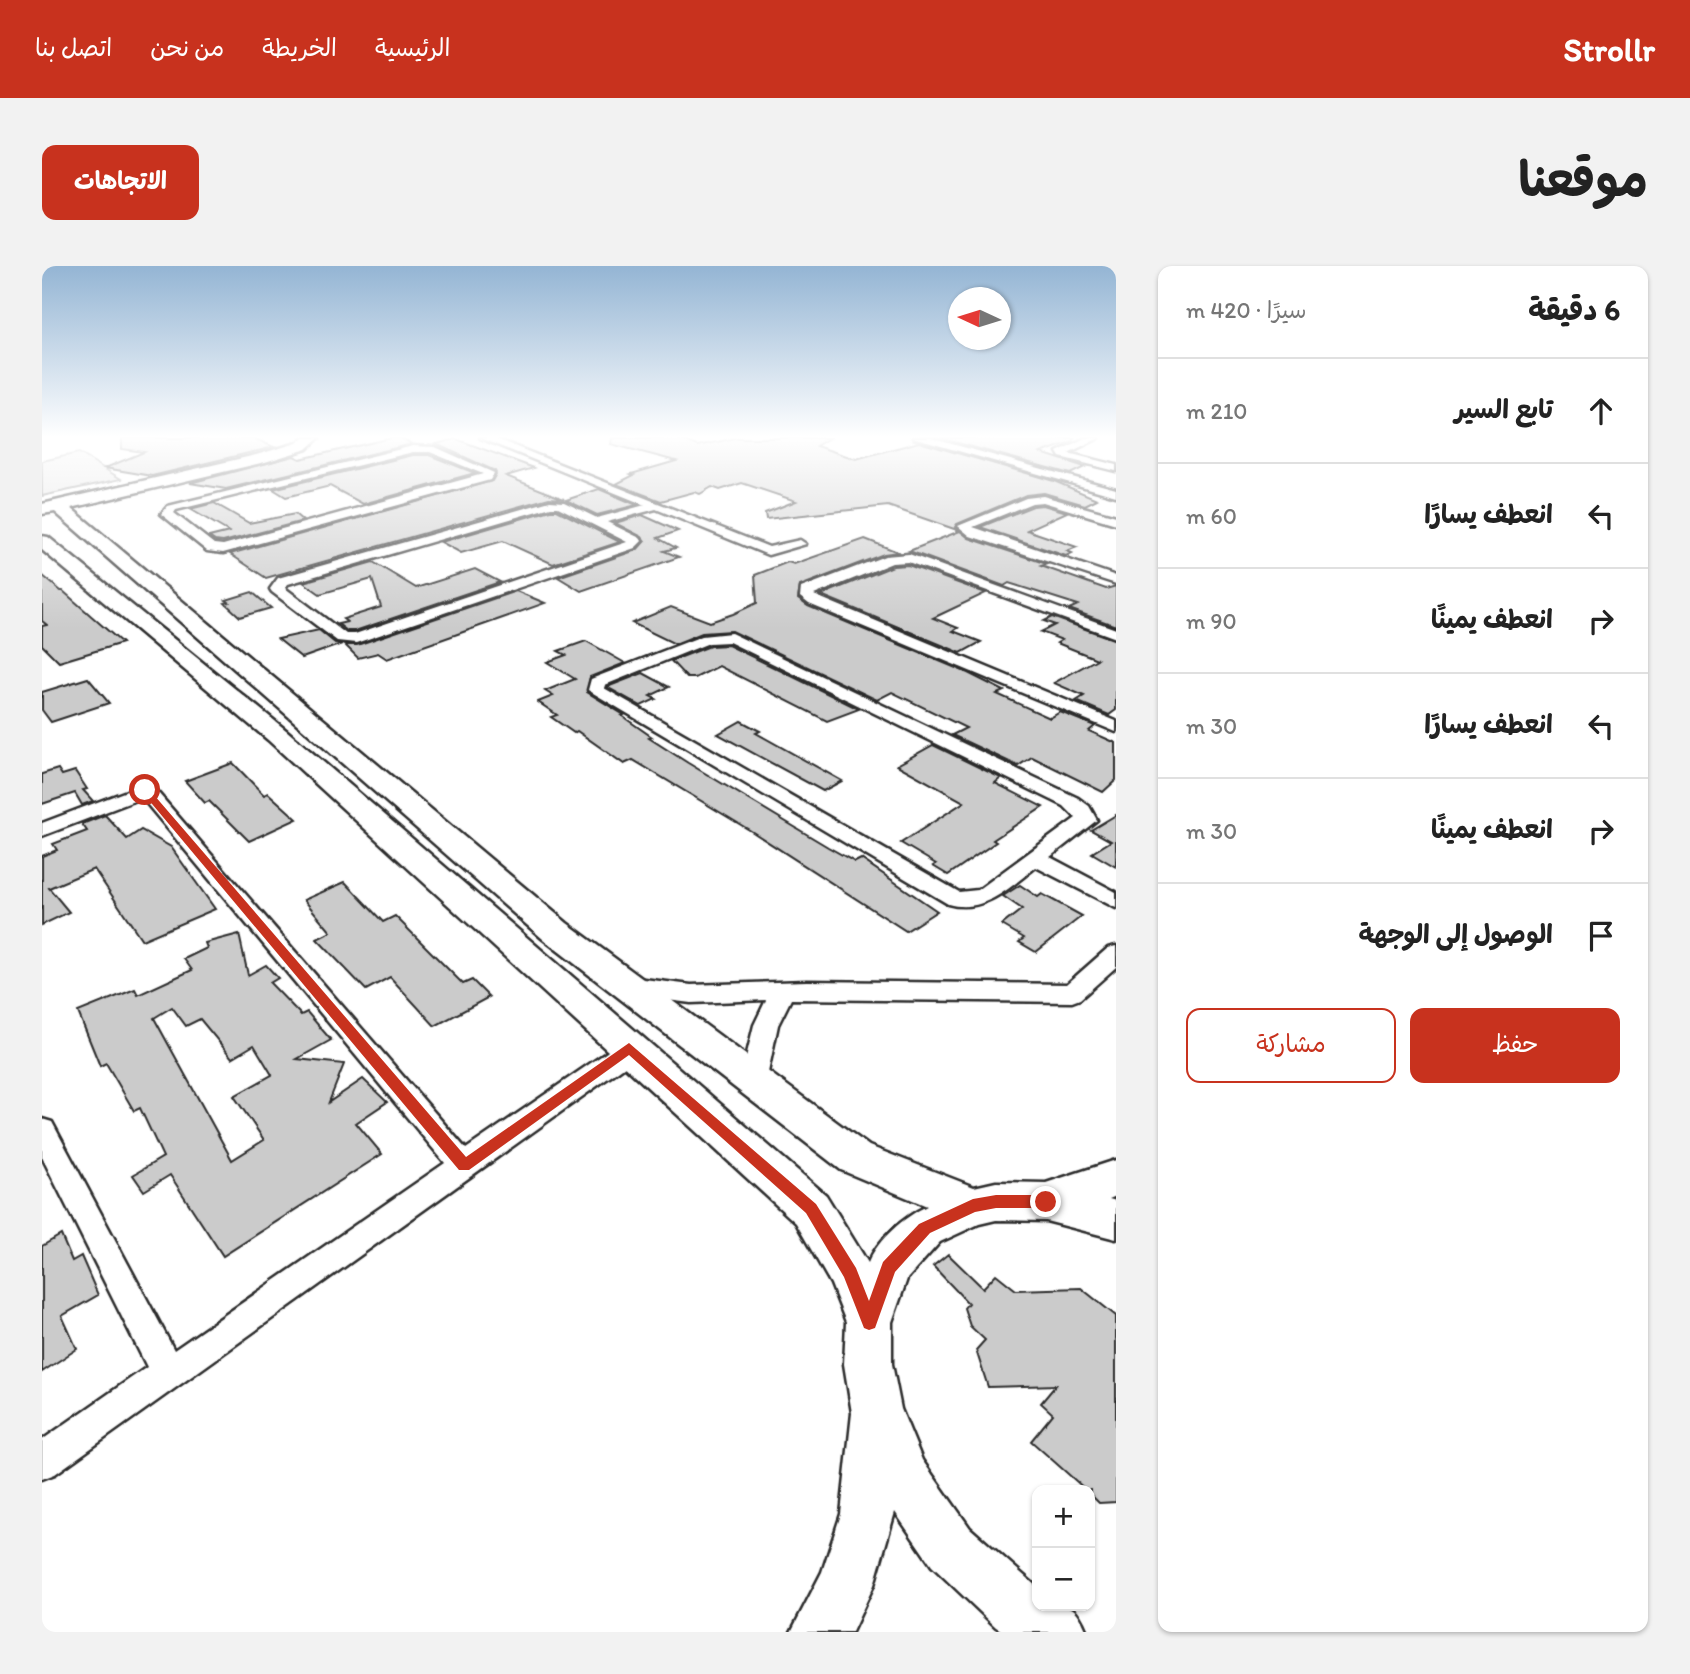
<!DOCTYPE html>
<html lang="ar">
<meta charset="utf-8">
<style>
body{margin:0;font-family:Itim,"Playpen Sans Arabic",sans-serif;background:#f2f2f2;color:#222;direction:rtl}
.controls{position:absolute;right:21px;bottom:21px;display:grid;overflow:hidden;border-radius:14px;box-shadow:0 2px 5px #0004}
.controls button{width:63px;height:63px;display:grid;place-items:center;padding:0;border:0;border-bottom:2px solid #e0e0e0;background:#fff;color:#222;font:35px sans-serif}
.compass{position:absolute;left:906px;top:21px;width:63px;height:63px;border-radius:50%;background:#fff;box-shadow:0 2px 5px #0004;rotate:274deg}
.stop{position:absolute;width:21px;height:21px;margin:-16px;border:5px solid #c8321e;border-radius:50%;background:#fff}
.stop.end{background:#c8321e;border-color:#fff;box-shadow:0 2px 7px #0008}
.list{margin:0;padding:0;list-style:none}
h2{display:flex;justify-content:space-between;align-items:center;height:91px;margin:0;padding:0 28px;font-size:30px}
h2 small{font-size:23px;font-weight:400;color:#767676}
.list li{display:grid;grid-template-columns:46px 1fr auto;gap:21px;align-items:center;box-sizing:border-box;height:105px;padding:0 28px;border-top:2px solid #e0e0e0}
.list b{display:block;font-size:26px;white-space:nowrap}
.list em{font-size:23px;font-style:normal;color:#767676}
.actions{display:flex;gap:14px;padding:21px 28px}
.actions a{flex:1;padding:16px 0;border:2px solid #c8321e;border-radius:14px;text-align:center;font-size:24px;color:#c8321e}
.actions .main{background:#c8321e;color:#fff}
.icon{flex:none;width:38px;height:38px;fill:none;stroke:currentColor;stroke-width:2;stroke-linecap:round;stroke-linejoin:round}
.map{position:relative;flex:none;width:1074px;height:1366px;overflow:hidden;direction:ltr;border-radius:14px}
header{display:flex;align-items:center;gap:42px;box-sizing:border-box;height:98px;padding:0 35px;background:#c8321e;color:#fff}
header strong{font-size:33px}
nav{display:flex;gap:38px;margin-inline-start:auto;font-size:24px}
.intro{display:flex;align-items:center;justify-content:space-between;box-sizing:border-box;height:168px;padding:0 42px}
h1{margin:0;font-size:49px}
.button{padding:18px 32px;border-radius:14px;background:#c8321e;color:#fff;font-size:24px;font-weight:700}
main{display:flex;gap:42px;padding:0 42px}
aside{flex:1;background:#fff;border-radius:14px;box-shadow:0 2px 5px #0004}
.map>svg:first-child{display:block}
</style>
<header>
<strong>Strollr</strong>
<nav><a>الرئيسية</a><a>الخريطة</a><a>من نحن</a><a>اتصل بنا</a></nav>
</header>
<div class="intro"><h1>موقعنا</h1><a class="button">الاتجاهات</a></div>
<main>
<aside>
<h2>6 دقيقة<small>سيرًا · 420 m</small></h2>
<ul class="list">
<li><svg class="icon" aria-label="ahead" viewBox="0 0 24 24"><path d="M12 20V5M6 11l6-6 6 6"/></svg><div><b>تابع السير</b></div><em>210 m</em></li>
<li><svg class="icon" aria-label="left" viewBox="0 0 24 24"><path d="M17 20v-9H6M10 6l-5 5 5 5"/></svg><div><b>انعطف يسارًا</b></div><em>60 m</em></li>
<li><svg class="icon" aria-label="right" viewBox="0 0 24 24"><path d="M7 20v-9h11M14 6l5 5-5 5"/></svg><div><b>انعطف يمينًا</b></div><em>90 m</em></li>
<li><svg class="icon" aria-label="left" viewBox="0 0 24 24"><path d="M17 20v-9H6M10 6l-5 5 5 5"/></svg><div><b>انعطف يسارًا</b></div><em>30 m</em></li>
<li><svg class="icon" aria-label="right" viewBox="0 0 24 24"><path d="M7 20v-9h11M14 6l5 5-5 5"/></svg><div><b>انعطف يمينًا</b></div><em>30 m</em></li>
<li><svg class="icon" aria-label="arrive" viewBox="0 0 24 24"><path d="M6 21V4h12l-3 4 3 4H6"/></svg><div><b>الوصول إلى الوجهة</b></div></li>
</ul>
<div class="actions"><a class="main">حفظ</a><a>مشاركة</a></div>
</aside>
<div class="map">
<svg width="1074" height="1366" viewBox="0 0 1074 1366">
<rect width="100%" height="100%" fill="#fff"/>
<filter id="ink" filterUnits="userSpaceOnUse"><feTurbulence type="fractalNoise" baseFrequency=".0143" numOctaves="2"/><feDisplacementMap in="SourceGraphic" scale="14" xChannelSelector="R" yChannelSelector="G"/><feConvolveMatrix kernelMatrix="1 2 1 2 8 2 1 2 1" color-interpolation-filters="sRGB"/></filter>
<g filter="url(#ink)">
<path fill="#e0e0e0" stroke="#868686" stroke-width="2" d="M37,187L79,213L0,230V195Z"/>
<g fill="#cbcbcb" stroke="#2b2b2b" stroke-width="2" fill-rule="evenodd">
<path d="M80,172H211L232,181L110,210L63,202L102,186L80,183Z"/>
<path d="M350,172H358L370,178L184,223L148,217L252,190L258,193Z"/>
<path d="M570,172H634L655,180L694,172H787L774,180L814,193L877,176L1012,215L1055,233L1043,239L1002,227L984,229L915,258L913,261L918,265L846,240L724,253L723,247L754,235L700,217L678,224L670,221L658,228L652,226L619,235L574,218L592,209L589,208L634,195L569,178Z"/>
<path d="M898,172H1032L1029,176L999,187L1043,201L1028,208Z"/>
<path d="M414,173L492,202L464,210L522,233L507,232L224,312L188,288L450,215L454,208L453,205L394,178Z"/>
<path d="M371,189H387L433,207L321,238L288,220L244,231L231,223Z"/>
<path d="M557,223L595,239L555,249L524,234Z"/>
<path d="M172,237L207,257L253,248L261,255L181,276L173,275L167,271L187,266L148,243Z"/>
<path d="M1001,239L1025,246L985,264L1035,281L1025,285L1030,287L1024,290L938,261L991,240Z"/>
<path d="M509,244H515L578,276L511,298L461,275L419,287L399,276Z"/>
<path d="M600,249L636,265L616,272L634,282L622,285L637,291L539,325L516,311L595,284L603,275L600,271L573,257Z"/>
<path d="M918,265L927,272L1005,298L999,300L1064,323L1074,320V360L1027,343L1036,339L967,317L962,320L867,285Z"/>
<path d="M823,273L856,286L842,288L758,320L756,333L766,340L926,407L962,425L955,428L1008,452L1018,446L1053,460L1047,465L1074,477V514L1061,526L990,491L976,500L910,469L924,462L850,426L835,434L690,365L660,367L633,378L590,357L629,341L668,356L691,348L715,337L713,309L746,296L752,298Z"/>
<path d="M331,296L374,322L433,303L458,316L313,365H305L296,358L305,356L301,353L339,341L330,313L278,328L261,316Z"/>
<path d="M866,299L944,327L891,352L916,362L911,365L939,376L919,387L779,329L851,300Z"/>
<path d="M0,309L19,325H21L80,377L17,396L0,379V360L5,359L0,355Z"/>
<path d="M474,325L503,337L345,393L336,387L316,392L303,379H315Z"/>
<path d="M210,326L229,342L198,351L183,337L187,336L184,334Z"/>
<path d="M1010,351L1074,374V444L1067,449L1034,435L1042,430L1012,417L1055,393L1015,377L1020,374L999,366L1013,359L1002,355Z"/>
<path d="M277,364L293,377L300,378L260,392L236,373Z"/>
<path d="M544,375L583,397L548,411L545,426L582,449L580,450L610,471L607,472L646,497L786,581L813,596L819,593L895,645L864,665L709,565L591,494L582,498L535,465L532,467L509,451L515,449L496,436L511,430L503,425L533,413L505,396L524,389L516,385Z"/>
<path d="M686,379L817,443L785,455L677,400L653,412H645L629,395L668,380Z"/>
<path d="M601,407L627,421L608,430L614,433L599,440L565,421Z"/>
<path d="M46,412L67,437L9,456L0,444V426Z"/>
<path d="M699,455L718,465L714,467L800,515L781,525L676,468Z"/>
<path d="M891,479L959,512L953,517L1001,541L951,574L954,576L906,609L891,600L894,598L859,577L922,536L855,499Z"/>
<path d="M191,497L222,529L226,527L255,553L207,575L167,535L163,537L143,515Z"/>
<path d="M16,503L20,509L33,505L45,523L41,524L51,535L40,539L33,527L0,538V508Z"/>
<path d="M63,549L85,573L99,564L129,581L173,643L100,674L52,603L7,622L27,646L0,659V590L15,584L11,578L45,565L40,558Z"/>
<path d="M1074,549V601L1050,587L1069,575L1049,564Z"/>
<path d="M303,616L341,656L353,650L421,718L430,714L447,731L393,760L348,711L324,724L275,673L289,666L262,634Z"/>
<path d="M978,619L996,631L1000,628L1040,650L994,686L977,676L982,672L960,659L980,643L961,630Z"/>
<path d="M197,668L206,709L224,699L236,712L228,717L259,749L265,746L289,774L255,793L302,798L287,836L321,813L345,836L314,857L340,888L181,990L128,909L102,925L91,909L121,891L98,842L92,845L64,797L58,800L36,746L93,723L96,729L150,704L142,693L165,682L163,677ZM130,741L144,760L158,753L190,792L212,779L230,809L192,830L222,874L190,894L112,752Z"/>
<path d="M19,969L30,995L39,990L56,1029L20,1050L35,1083L0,1106V980Z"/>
<path d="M906,988L941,1022L954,1008L974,1024L1039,1022L1074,1050V1236L1057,1237L1048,1228V1224H1044L989,1175L1011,1148L999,1137L1014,1119L946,1121L934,1084L943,1074L928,1060L922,1042L926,1037L891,1000Z"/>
</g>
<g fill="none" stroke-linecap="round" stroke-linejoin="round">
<g stroke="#2b2b2b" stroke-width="5">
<g id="street">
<path d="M438,172H452L727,281L758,274L764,278L726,289L614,243L565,256L598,272L600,275L593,282L314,377L295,375L230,326L228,323L236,312L508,235L522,236L555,252L603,239ZM509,241H516L585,276L313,368H304L243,322L246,318Z"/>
<path d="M871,172H888L1074,223V230Z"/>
<path d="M1043,172H1057L1026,187L1074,199V205L1018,191L1015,186Z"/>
<path d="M371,180L393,181L452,207L448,214L181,287L165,285L119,248L126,240ZM371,186H388L441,208L181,279L172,278L132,247L134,244Z"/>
<path d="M1001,230L1074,250V258L1001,236L990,237L931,261L1074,310V318L928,270L916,260L984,232Z"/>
<path d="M867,288L1074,363V372L866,296L850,297L772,329L1074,455V466L767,338L758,331L759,322L843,290Z"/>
<path d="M689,367L1036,532L1047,540L1055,554L1008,591L1074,626V642L994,601C968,621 942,648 906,638L546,424L549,413L660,370ZM687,376L1022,540L1034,552L936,624L917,626L562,422L563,419L667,377Z"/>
<path d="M103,518L110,520L424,883L565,786C575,777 582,770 596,774L600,781L583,800L13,1208L0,1213V1174L105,1101L0,891V853L10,856L132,1084L403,897L100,532L0,570V557Z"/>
<path d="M1074,680V701L1038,733L1030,736L749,733L736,759L724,816L720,823L711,826L702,823L698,816L712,759L724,734L649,737L586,729L578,726L574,720L578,714L586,711L649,719L765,715L1025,718L1066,682Z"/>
</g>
</g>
<g stroke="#2b2b2b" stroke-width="5">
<path id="secondary" d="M261,172H277L265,183L223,196L29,242L525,657L827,880L932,921L954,916L1004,917L1074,894V930L1067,933L1074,935V973L1004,955L954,954L937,958L898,976L865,1013L850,1056V1098L859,1143L880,1194L928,1262L995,1321V1340C1027,1340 1032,1334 1045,1366H962L954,1361L890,1300L853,1246L832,1319L810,1366H749L780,1306L799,1248L810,1147L802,1098L804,1056L789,1018L754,957L226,474L0,284V270L6,271L244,464L784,929L826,997C836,973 862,951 885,940L799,904L501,673L13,246L0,248V238L214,189L255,177Z"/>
</g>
<use href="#street" fill="#fff" fill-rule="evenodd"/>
<use href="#secondary" fill="#fff" fill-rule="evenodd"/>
</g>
</g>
<linearGradient id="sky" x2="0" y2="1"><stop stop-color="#94b5d4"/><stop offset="0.47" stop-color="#fff"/><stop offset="1" stop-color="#fff" stop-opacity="0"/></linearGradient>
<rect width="1074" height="363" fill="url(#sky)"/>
<path fill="#c8321e" d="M100,522H106L424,891L587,777L774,938L814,1002L827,1035L841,996L877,958L931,933L954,929H1004L1011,936L1004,942H954L933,946L888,967L853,1006L833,1062L827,1064L822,1062L802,1011L764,947L587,789L427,904H417L100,526Z"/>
</svg>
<div class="controls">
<button>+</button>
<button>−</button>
</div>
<svg class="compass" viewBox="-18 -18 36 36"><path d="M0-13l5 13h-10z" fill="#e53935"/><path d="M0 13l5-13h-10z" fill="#767676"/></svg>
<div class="stop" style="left:103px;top:524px"></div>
<div class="stop end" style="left:1004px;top:936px"></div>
</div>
</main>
